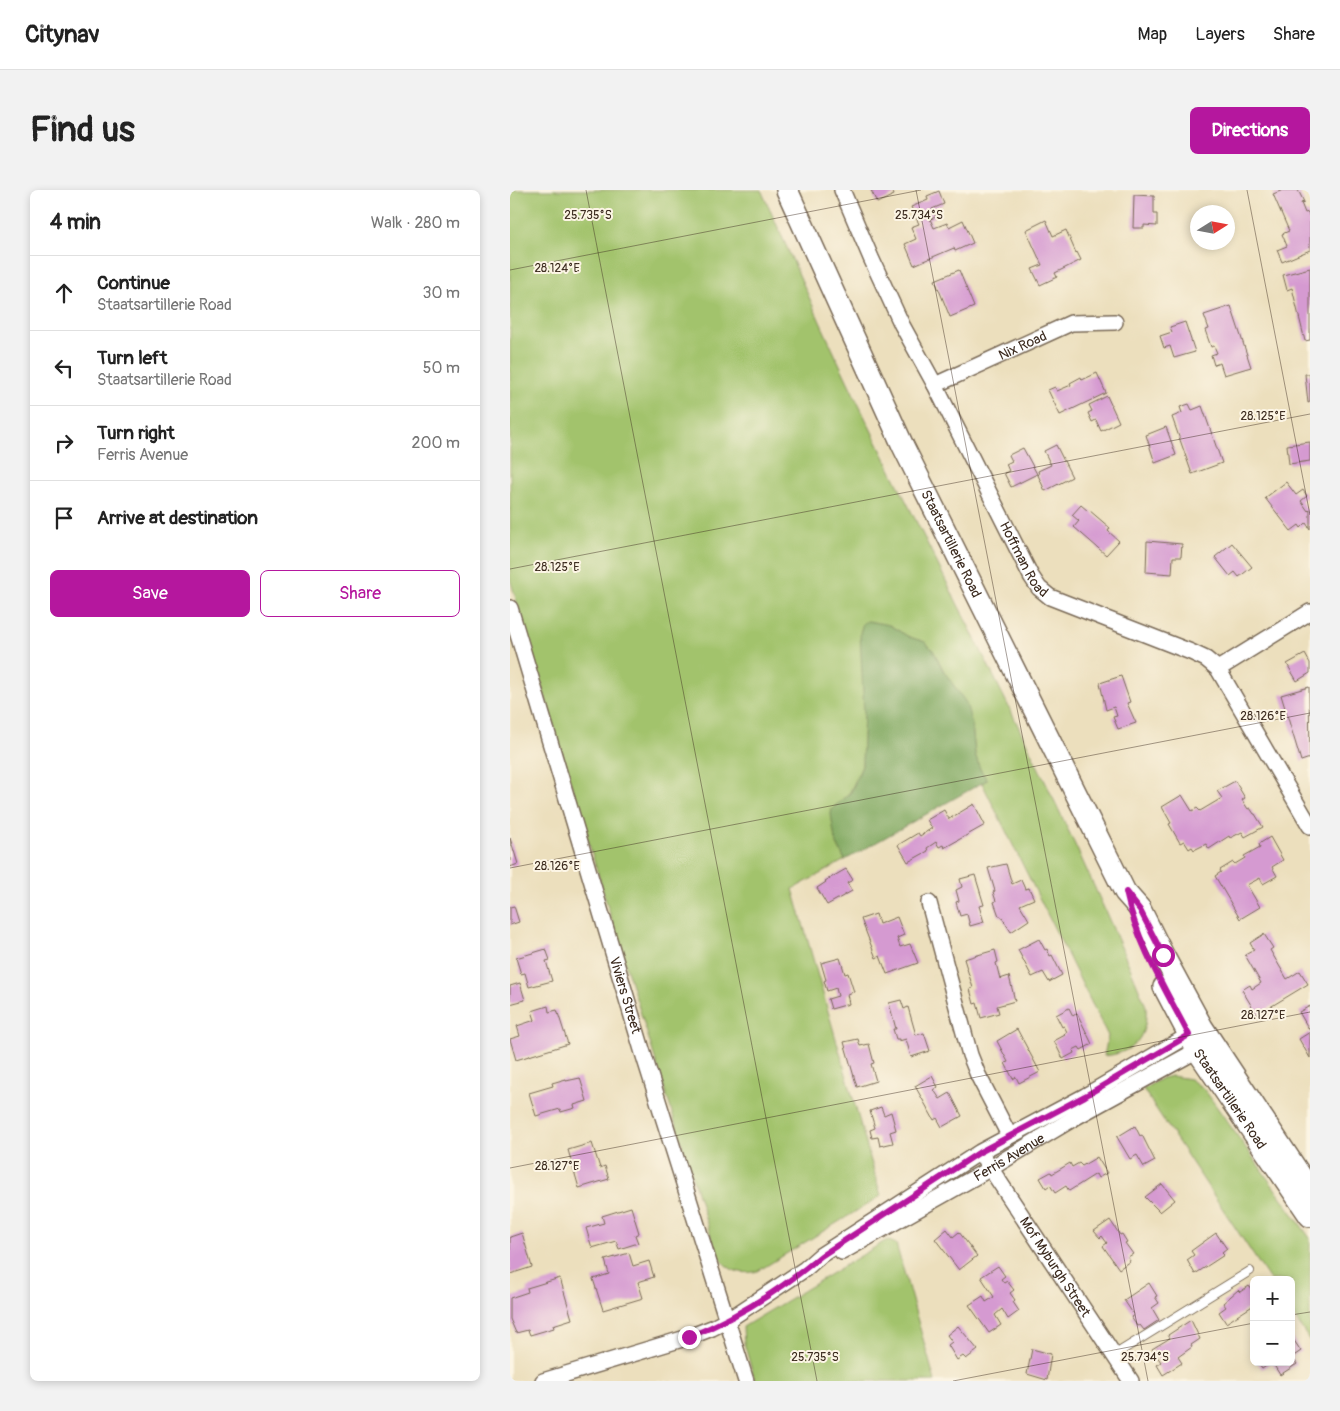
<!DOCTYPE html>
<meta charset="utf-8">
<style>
body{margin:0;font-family:Pangolin,sans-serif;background:#f2f2f2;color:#222}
.controls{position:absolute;right:15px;bottom:15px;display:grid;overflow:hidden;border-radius:8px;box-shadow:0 2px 8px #0003}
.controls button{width:45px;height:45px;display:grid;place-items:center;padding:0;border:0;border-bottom:1px solid #e0e0e0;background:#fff;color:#222;font:25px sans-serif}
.compass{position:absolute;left:680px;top:15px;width:45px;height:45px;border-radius:50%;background:#fff;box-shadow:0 2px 8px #0003;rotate:79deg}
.stop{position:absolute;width:15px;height:15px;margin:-11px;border:4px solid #b5179e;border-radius:50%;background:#fff}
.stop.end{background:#b5179e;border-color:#fff;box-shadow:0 1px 5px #0008}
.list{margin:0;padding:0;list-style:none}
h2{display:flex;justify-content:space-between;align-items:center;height:65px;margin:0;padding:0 20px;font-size:21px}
h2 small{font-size:16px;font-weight:400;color:#767676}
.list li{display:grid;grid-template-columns:32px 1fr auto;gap:15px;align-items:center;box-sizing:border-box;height:75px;padding:0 20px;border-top:1px solid #e0e0e0}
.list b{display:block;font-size:19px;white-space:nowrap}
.list p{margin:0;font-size:16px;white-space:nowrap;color:#767676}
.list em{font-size:16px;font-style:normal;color:#767676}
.actions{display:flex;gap:10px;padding:15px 20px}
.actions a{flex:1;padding:11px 0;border:1px solid #b5179e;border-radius:8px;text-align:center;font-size:18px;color:#b5179e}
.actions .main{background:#b5179e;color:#fff}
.icon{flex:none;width:28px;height:28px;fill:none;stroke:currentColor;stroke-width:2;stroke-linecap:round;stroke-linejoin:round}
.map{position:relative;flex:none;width:800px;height:1191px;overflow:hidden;border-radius:8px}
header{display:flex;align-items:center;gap:30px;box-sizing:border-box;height:70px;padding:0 25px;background:#fff;border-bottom:1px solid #e0e0e0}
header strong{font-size:24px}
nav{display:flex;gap:28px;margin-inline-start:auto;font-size:18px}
.intro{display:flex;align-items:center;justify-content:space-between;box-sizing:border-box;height:120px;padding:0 30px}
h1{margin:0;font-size:35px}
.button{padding:12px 22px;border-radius:8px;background:#b5179e;color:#fff;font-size:18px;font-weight:700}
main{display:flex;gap:30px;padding:0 30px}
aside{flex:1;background:#fff;border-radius:8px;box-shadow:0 2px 8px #0003}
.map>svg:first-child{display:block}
</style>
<header>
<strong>Citynav</strong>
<nav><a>Map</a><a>Layers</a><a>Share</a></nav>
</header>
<div class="intro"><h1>Find us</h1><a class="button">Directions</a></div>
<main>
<aside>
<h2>4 min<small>Walk · 280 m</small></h2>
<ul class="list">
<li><svg class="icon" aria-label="ahead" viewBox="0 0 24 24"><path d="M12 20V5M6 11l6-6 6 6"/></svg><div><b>Continue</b><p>Staatsartillerie Road</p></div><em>30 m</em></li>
<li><svg class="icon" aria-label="left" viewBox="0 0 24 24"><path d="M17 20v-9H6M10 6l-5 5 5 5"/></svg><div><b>Turn left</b><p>Staatsartillerie Road</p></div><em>50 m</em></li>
<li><svg class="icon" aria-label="right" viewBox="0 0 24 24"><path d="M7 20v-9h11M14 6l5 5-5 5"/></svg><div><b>Turn right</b><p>Ferris Avenue</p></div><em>200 m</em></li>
<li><svg class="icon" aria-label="arrive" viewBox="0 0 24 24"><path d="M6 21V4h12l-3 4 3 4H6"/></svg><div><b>Arrive at destination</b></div></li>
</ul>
<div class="actions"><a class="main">Save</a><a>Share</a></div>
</aside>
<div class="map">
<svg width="800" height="1191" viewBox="0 0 800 1191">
<rect width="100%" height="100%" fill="#fcf5e5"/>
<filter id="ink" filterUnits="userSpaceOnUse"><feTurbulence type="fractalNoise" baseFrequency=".02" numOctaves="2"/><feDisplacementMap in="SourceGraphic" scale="10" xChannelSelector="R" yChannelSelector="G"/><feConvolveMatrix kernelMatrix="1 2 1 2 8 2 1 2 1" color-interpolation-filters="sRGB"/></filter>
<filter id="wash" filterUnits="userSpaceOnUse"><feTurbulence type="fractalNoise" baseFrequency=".0096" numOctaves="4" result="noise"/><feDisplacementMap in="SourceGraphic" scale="20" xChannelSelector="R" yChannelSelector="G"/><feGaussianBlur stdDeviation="1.12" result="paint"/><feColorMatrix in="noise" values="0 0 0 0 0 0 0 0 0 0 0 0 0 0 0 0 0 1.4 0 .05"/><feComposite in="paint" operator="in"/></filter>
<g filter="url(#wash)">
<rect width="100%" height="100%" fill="#ecdfbd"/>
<g fill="#a2c36c" stroke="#6e7645">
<path d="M0,0H251C283,70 313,141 347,211C444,412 551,609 636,816C638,846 625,863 594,866L598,846L472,593L477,590L470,579L465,564L462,535L423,460L415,452L399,447L379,435L354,523L352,576L340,602L322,619L325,650L335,670L283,699L371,1006L248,1081C228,1086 215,1079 206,1062L108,751L0,389Z"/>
<path d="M662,886L680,889L694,899L800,1048V1151L781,1122V1090H760L633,899L652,888Z"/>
<path d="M377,1050L386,1054L425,1191H245L234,1153L233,1137Z"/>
</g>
<path fill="#81a960" stroke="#5e6a3f" d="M358,431L379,435L399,447L415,452L423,460L433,480L456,513L462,535L465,564L470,579L477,590L335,670L325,650L321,624L322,619L341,602L352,576L354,523L350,443L353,433Z"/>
<g id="blocks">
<g fill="#d59ad1">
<path d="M361,0H382L384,5L367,13Z"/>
<path d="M773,0H788L794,12L791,13L795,23L798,22L800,28V60L772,72L767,60L777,56L772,44L779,41L763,4Z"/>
<path d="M429,1L434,14L422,19L426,27L420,29L424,38L437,33L439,37L453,30L463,53L445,61L444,58L404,75L395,54L406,49L401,37L409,34L401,17L418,10L417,6Z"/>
<path d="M624,5L644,6V24H647V36L634,35V38H623Z"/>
<path d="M536,30L543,46L556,40L566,63L567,62L571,70L545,83L547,87L530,95L522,79L532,75L516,40Z"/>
<path d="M800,78V150L795,151L782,98L777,100L773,85Z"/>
<path d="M449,80L464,117L440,127L425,90Z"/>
<path d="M721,116L741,177L714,185L710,173L704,175L701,165L707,163L704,156L701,157L695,140L699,139L694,125Z"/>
<path d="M675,132L685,162L664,168L660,156L654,158L650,146L662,142L660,137Z"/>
<path d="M587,183L596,203L550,225L538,200L545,197L547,201L561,195L560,193L571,187L572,190Z"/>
<path d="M795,184H800V212L798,213Z"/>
<path d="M597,206L609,232L591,241L586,230L582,232L578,223L582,221L579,215Z"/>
<path d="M679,214L682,220L692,216L712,273L682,284L662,227L672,223L670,217Z"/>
<path d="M656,237L666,265L645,273L636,245Z"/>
<path d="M800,252V271L779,274L777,255Z"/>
<path d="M546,255L562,287L535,301L528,285L529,284L528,281L541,275L534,261Z"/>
<path d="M513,258L527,284L501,297L494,283L499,281L496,274L502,271L499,265Z"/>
<path d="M776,292L786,305L793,300L797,306L791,311L798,321L800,319V339L796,333L791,338L789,335L781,341L755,308Z"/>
<path d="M571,315L578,321L579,320L600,338L598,341L609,351L596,365L564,337L569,331L562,325Z"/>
<path d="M637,351L672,354L671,367H663L662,384L636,382Z"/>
<path d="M722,353L742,377L729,387L725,382L720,386L705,367Z"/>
<path d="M795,464L800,473V483L787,491L777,474Z"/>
<path d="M611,486L620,512L617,513L626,533L608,539L603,527L607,526L604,517L596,520L590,493Z"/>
<path d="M799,497L800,568L791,571L771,505Z"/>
<path d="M725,591L735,608L732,610L738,619L740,618L744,624H745L753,637L735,647L732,642L720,648L719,646L699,659L696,654L684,660L682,657L679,659L674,651L670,653L659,634L661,633L652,617L672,605L682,621L687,618L690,621L712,608L707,601Z"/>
<path d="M464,614L475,635L434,658L433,655L429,657L426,652L417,658L418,661L398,672L388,655L408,643L410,646L422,638L417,630L434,620L439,629Z"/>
<path d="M760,647L773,670L762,677L767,686L753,694L750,688L737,695L750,717L730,729L705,686L711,682L710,680L723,672L725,674L735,668L734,666L750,657L749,654Z"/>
<path d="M0,648L8,674L0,677Z"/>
<path d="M496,674L502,694L511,690L515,699L519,698L524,709L510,715L519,730L501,742L491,726H489L484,712L486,711L483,702L485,701L478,678Z"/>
<path d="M336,679L343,690L337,693L342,701L317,715L307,698L316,692L315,691Z"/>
<path d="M465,685L474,715L469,716L474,732L460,736L457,724L450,726L446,712L449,711L446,700L452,697L450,689Z"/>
<path d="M4,716L9,732L0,735V717Z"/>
<path d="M366,724L369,734L387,727L394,745L387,748L390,757L400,754L408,773L377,784L370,766L366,768L351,729Z"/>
<path d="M754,744L763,758L760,760L777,789L790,781L798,794L747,825L732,800L740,795L742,799L751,793L735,765L744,760L740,753Z"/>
<path d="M529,749L535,760L537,759L540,766L542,765L552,785L539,792L533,782L522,787L508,760Z"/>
<path d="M36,759L40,770L36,771L42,791L19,797L15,783L11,784L6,768Z"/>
<path d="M485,760L488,772L486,773L490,789L499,786L505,811L487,816L489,823L471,828L467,813L464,814L460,799L463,798L454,769Z"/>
<path d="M330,768L335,784L338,783L344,802L337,804L339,814L321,819L318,809L328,806L326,798L317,801L314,791L316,790L311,773Z"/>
<path d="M10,793L15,810L0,814V796Z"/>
<path d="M391,810L394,819L398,817L406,845L414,843L420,861L401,867L396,849L389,851V849H386L383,839H386L379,813Z"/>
<path d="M38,816L39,822L47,820L58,854L6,870L0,849L10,846L7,836L25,830L22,821Z"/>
<path d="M800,816V841L789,822Z"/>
<path d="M559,818L563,826L567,823L582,854L571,860L569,857L563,860L564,863L553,869L544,851L555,845L554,844L557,842L554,836L552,837L546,825Z"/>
<path d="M507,839L530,882L509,893L506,887L503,889L495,873L498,872L487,851Z"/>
<path d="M800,842V868L789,849Z"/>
<path d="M348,849L350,856L359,854L364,873L361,874L366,891L347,897L334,852Z"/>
<path d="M422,886L428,897L424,900L430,909L440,903L452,926L432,937L427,928L424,930L405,896Z"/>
<path d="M70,888L77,911L64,915L65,918L51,922L50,919L26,926L19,903L43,896L42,893L56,889V891Z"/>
<path d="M371,917L374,925L381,922L386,940L380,942L383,953L370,956L368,947L362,948L360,940L365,938L360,921Z"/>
<path d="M625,936L630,946L632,945L645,971L634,977L627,965L620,969L607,947Z"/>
<path d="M82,953L90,978L95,976L99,989L69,998L58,960Z"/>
<path d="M587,967L597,983L588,988L586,984L559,1001L556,996L545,1003L540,995L536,998L530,988L541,982L542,984L560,973L562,977L569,973L572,976Z"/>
<path d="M652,994L665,1010L650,1022L635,1007Z"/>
<path d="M121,1017L129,1043L125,1045L128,1053L109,1059L106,1051L82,1058L76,1038L94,1033L92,1026Z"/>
<path d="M600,1030L610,1045L612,1044L617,1052L615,1053L623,1064L618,1067L620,1071L609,1079L593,1056L597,1053L592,1046L590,1048L584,1041Z"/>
<path d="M437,1039L443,1047L449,1042L467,1066L449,1080L425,1049Z"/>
<path d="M12,1043L22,1077L0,1084V1047Z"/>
<path d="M706,1043L717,1059L712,1063L714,1065L685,1084L677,1070L684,1065L681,1061Z"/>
<path d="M119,1063L123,1076L139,1071L144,1087L128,1092L133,1108L93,1120L83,1089L99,1084L95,1070Z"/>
<path d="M488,1076L495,1086L491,1089L494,1093L497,1091L504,1100L500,1103L505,1110L503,1112L509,1121L498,1129L492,1119L485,1125L491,1135L479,1143L459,1115L473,1106L476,1112L484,1107L471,1087Z"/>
<path d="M50,1088L62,1129L43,1135L44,1138L20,1145L18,1140L6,1143L0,1129V1108L18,1102L17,1098Z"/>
<path d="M639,1093L647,1106L645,1107L649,1113L642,1118L649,1130L634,1140L630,1135L627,1136L621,1127L624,1125L614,1110Z"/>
<path d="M739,1096L744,1103V1115L716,1133L709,1122L716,1117L713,1113L728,1100L730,1102Z"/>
<path d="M681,1130L690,1149L681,1155L682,1157L668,1167L672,1173L653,1185L647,1175L651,1172L642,1159L660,1148L658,1145Z"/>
<path d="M448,1136L468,1160L456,1169L453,1166L447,1170L438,1155L442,1152L437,1145Z"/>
<path d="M781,1146L791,1161L782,1167L787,1174L770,1185L762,1172H781Z"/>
<path d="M522,1159L541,1164L537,1190L517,1184Z"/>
<path d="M747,1172H762L752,1179Z"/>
</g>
</g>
</g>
<g filter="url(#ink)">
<use href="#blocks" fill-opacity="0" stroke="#796956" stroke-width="1"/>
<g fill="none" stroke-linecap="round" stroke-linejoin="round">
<g stroke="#796956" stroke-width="10">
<path id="lane" d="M604,1165L740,1081"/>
</g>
<g stroke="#796956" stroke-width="18">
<g id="street">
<path id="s1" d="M332,0L361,68L392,135L425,195L521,386L529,398L540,407L681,462L696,469L708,479L800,636"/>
<path id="s2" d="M425,195L561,133L605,132"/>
<path id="s3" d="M0,418L133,863L236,1191"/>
<path d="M708,479L800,422"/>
<path d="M419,713L460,865L468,885L499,945"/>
<path id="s4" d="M475,970L621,1191"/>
<path id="s5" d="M332,1062L481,978L564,928L695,856"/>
<path d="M33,1191L179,1147L202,1138L218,1130L295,1079L311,1065L470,962L575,906L686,841"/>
</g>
</g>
<g stroke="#796956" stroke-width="24">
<g id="secondary">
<path id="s6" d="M277,0L393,256L615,702L630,719L653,765L692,837L800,1000"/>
<path id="s7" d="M654,797L687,860L800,1026"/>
</g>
</g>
<use href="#lane" stroke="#fff" stroke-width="8"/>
<use href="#street" stroke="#fff" stroke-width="15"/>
<use href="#secondary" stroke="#fff" stroke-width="21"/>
</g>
</g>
<g fill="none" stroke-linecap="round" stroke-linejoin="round" filter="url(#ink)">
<path stroke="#b5179e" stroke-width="6" d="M179,1147C226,1128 273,1098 311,1066L470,962L575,906L679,845C655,799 627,753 616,702L630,720L653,765"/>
</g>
<path fill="none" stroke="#3b2a1e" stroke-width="1" stroke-opacity="0.45" d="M76,0L307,1191M406,0L638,1191M737,0L800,325M0,80L411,0M0,379L800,224M0,678L800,523M0,978L800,822M781,1125L800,1122M443,1191L744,1133"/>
<g text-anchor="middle" stroke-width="4" stroke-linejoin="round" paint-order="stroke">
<g font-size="14" fill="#3b2a1e" stroke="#fcf5e5">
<text dy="5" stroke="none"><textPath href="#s2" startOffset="96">Nix Road</textPath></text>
<text dy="5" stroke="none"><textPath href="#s6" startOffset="390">Staatsartillerie Road</textPath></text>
<text dy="5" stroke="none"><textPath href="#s1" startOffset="412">Hoffman Road</textPath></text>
<text dy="5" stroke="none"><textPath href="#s3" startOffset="404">Viviers Street</textPath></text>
<text dy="5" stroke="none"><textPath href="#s7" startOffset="130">Staatsartillerie Road</textPath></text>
<text dy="5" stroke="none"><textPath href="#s5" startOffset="192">Ferris Avenue</textPath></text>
<text dy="5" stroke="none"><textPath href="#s4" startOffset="128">Mof Myburgh Street</textPath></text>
</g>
</g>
<g font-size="12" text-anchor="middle" fill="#3b2a1e" stroke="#fcf5e5" stroke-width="4" stroke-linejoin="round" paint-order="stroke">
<text x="78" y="29">25.735°S</text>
<text x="409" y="29">25.734°S</text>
<text x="47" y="82">28.124°E</text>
<text x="753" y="230">28.125°E</text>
<text x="47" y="381">28.125°E</text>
<text x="753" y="530">28.126°E</text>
<text x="47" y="680">28.126°E</text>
<text x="753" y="829">28.127°E</text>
<text x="47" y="980">28.127°E</text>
<text x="305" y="1171">25.735°S</text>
<text x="635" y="1171">25.734°S</text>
</g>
</svg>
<div class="controls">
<button>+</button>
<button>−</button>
</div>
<svg class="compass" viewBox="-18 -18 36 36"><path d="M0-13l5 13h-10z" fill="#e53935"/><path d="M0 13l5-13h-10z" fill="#767676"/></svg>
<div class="stop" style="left:653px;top:765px"></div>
<div class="stop end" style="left:179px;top:1147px"></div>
</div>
</main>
